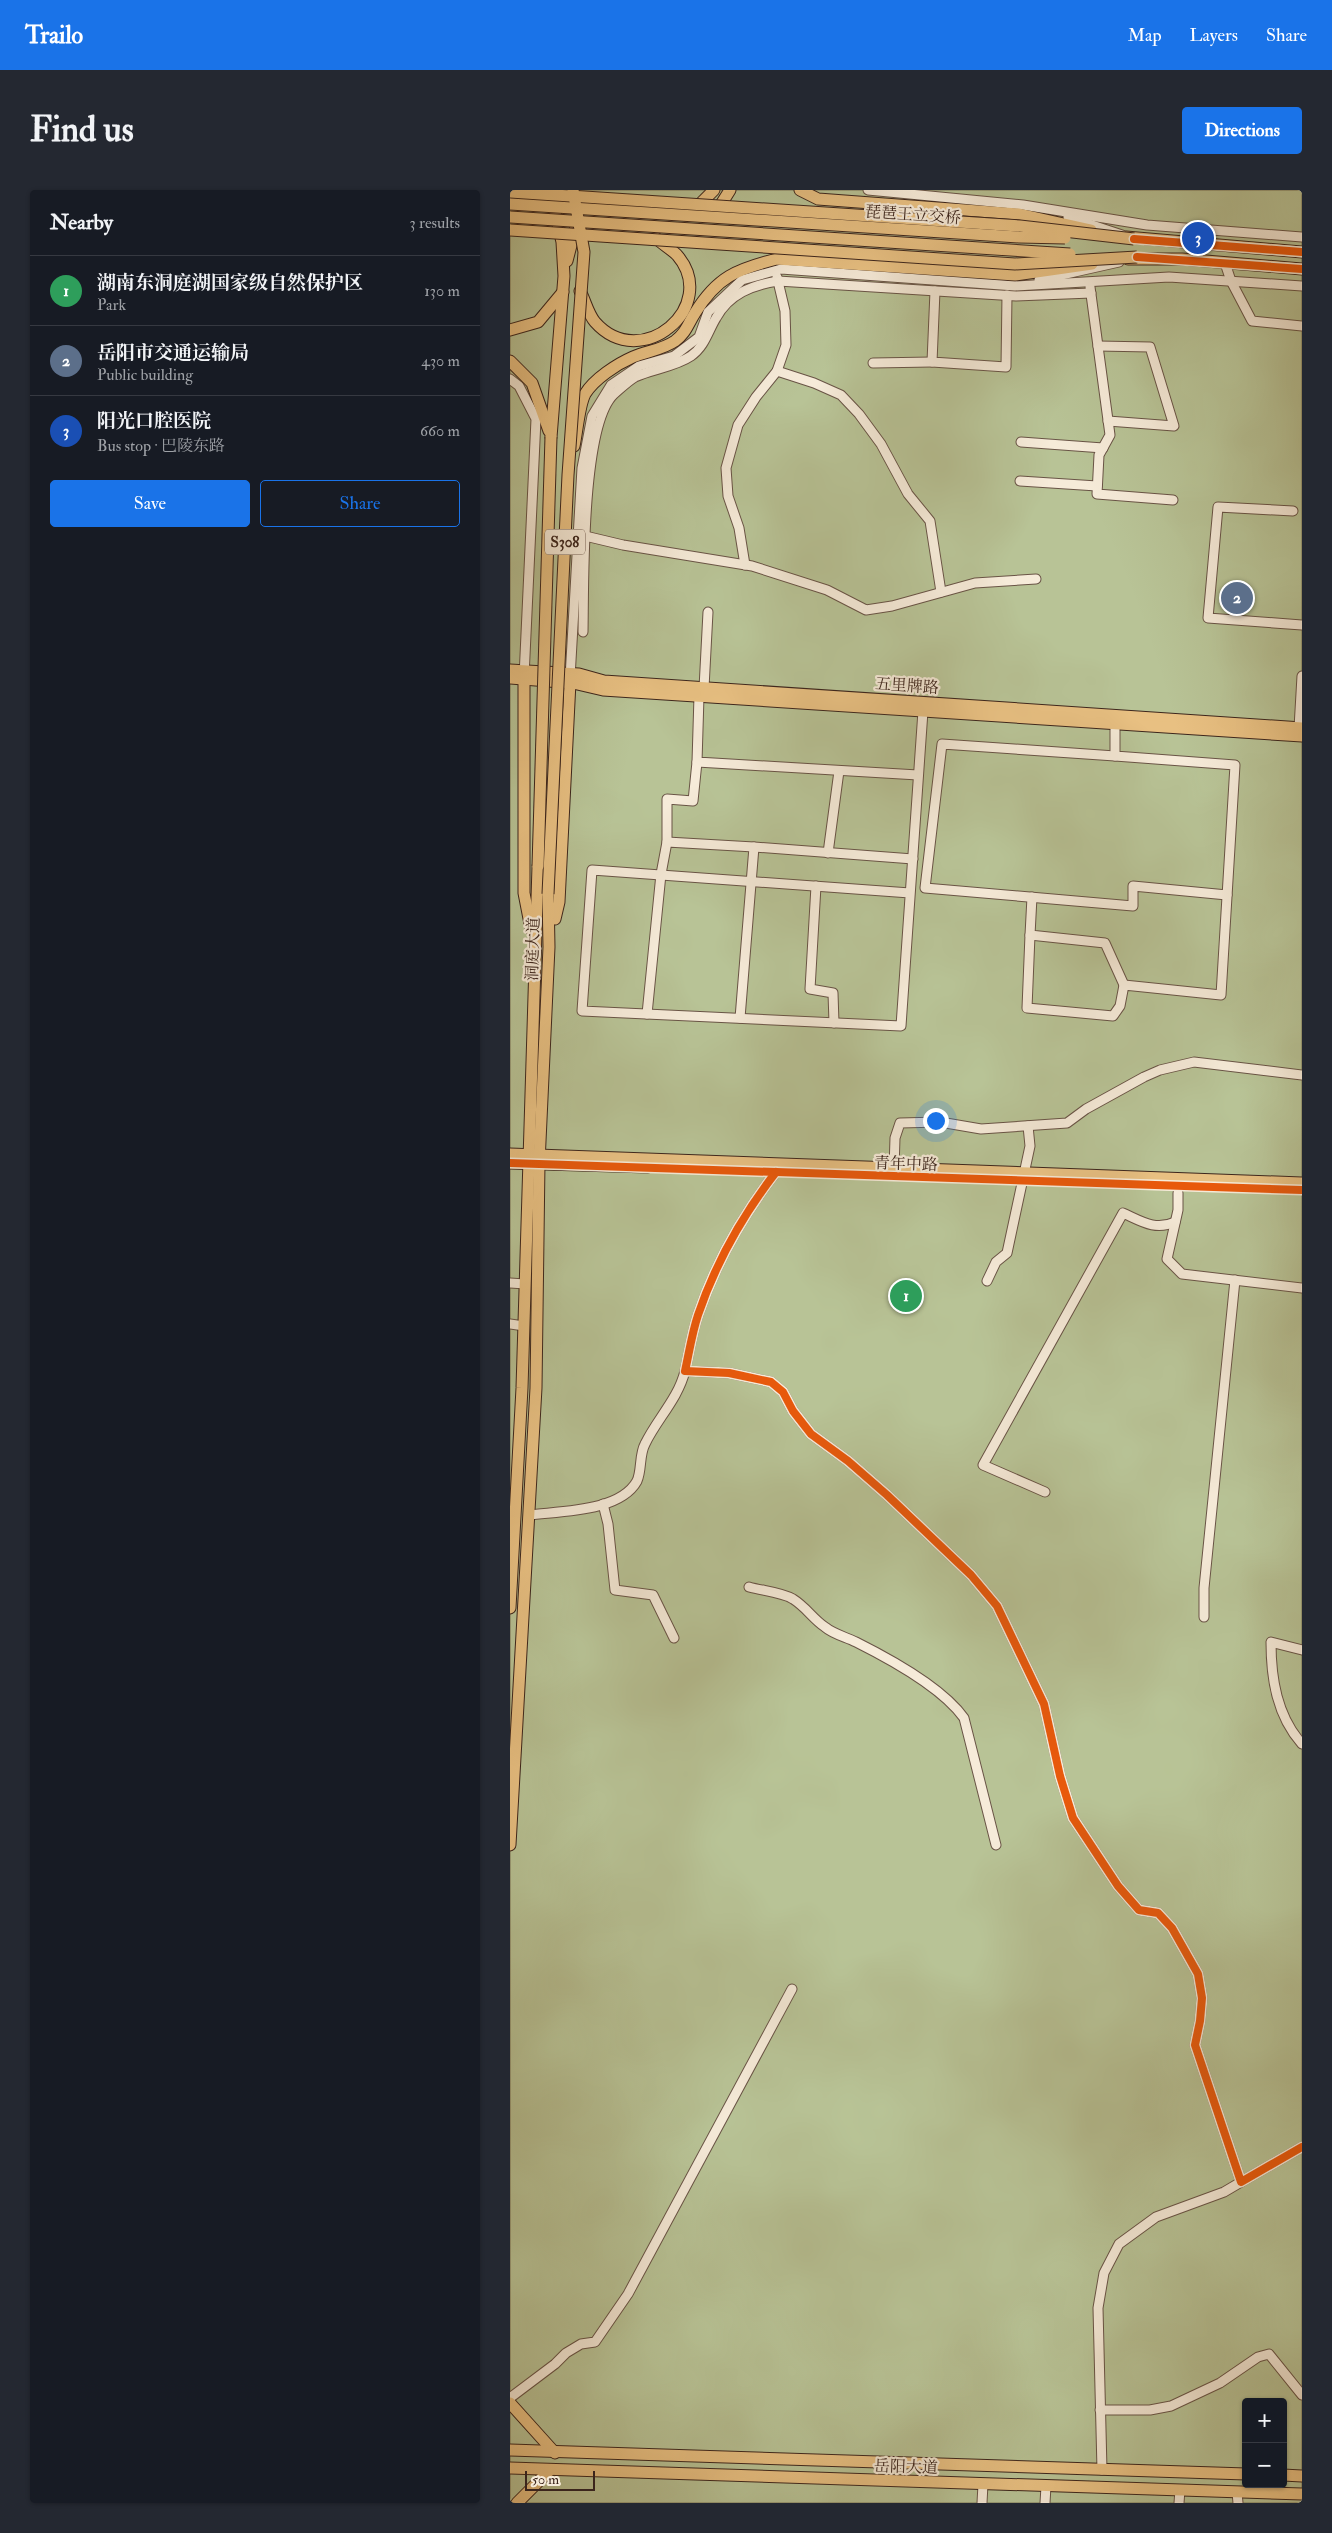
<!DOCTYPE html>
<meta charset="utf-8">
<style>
body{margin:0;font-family:"IM FELL Double Pica","Noto Serif SC",serif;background:#242831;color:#f1f3f6}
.controls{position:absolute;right:15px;bottom:15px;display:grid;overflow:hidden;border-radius:5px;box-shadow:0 1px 4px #0004}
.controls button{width:45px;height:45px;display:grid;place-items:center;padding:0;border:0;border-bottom:1px solid #363941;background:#171b24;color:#f1f3f6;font:25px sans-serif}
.scale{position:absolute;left:15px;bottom:12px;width:70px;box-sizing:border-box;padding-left:5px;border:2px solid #3c251c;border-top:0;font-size:14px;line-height:18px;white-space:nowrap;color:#3c251c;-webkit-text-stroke:4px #f6ebd9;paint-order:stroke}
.you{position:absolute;left:425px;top:930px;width:18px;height:18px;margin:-12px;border:4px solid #fff;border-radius:50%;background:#1a73e8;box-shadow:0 0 0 8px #1a73e833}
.badge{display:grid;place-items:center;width:32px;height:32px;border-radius:50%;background:#1a73e8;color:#fff;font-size:16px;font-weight:700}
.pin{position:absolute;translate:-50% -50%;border:2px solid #fff;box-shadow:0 1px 5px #0006}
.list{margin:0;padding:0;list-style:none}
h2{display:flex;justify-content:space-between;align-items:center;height:65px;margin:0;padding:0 20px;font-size:21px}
h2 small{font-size:16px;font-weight:400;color:#9ea1a6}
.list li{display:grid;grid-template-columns:32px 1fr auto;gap:15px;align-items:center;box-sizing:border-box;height:70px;padding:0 20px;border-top:1px solid #363941}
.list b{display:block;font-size:19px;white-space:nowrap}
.list p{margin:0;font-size:16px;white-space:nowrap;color:#9ea1a6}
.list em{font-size:16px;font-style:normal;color:#9ea1a6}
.actions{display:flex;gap:10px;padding:15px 20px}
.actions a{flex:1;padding:11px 0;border:1px solid #1a73e8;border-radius:5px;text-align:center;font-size:18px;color:#1a73e8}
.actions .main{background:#1a73e8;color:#fff}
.map{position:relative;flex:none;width:792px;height:2313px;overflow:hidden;border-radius:5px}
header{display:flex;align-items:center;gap:30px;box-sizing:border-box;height:70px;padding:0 25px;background:#1a73e8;color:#fff}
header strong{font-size:24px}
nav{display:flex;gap:28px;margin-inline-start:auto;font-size:18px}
.intro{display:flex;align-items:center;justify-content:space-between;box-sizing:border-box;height:120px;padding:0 30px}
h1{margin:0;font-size:35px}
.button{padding:12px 22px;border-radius:5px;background:#1a73e8;color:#fff;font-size:18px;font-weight:700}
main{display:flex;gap:30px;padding:0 30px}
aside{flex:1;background:#171b24;border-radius:5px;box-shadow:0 1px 4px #0004}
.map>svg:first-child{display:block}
</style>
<header>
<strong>Trailo</strong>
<nav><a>Map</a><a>Layers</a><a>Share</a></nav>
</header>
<div class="intro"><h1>Find us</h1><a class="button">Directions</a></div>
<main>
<aside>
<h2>Nearby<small>3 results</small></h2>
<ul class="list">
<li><span class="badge" style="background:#2e9e5b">1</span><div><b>湖南东洞庭湖国家级自然保护区</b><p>Park</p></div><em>130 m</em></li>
<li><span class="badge" style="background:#5c6f8a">2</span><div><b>岳阳市交通运输局</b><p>Public building</p></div><em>430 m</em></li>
<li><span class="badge" style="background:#1a4fb4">3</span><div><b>阳光口腔医院</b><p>Bus stop · 巴陵东路</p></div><em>660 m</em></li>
</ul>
<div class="actions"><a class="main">Save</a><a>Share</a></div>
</aside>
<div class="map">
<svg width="792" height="2313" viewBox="0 0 792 2313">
<rect width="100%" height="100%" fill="#f1e0c5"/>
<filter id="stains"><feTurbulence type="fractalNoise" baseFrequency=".004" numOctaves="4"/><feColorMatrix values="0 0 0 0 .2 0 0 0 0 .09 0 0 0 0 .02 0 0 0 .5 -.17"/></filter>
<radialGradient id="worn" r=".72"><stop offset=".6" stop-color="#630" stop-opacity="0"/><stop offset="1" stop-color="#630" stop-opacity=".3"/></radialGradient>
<path fill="#b8c396" stroke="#7a7459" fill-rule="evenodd" d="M0,0H792V2313H0ZM736,2212H773V2294H736Z"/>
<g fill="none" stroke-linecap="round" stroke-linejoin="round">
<g stroke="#695446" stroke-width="11">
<g id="minor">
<path d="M358,0L513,15L637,35L792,47"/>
<path d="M558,27L612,45"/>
<path d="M715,73L721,91L742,131L792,136"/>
<path d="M529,90L609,72"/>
<path d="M580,97L600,245L589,265L587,304L663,310"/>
<path d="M425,101L422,172L496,177L497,105"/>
<path d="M588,156L640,157L664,236L598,231"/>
<path d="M363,173L422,172"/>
<path d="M267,181L304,193L331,205L349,224L371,254L398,304L420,331L431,402"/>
<path d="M0,189L9,196L26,229L14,487"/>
<path d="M511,252L593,258"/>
<path d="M510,291L587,296"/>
<path d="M783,321L708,317L698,428L792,435"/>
<path d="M71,345L113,355L242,376L317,400L356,420L382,416L465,393L526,389"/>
<path d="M235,375L229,338L218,306L216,278L228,235L246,207L267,181L276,155L275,121L267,87"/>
<path d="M73,442C74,394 71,235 104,204C110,199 118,191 125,187C142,179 165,177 181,166C195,156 198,141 206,128C219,104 242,95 268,91L506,106L581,103"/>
<path d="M60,488L72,278L82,226L101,195L129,176L164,166L189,147L198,122L232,90L271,79L505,96L659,87L792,96"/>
<path d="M194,498L198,422"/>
<path d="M189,506L187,572L408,585"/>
<path d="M789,538L792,486"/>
<path d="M605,566L432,554L415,698L623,716V696L717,705"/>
<path d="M157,652V609L183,611L187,572"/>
<path d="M244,657L403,669"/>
<path d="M318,663L329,581"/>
<path d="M306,696L300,799L323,803L324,833"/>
<path d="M400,703L82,680L72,821L391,836L413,521"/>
<path d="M522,707L520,745L595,753L614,795"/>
<path d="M520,745L517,818L603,826L610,816L614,795L711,805L725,575L605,566V534"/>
<path d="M137,824L151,684L157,652L244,657L230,828"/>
<path d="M384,979L385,948L390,933L430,932L471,939L557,933L576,919L634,887L650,880L684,872L792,885"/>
<path d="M266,982C232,1026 206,1072 188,1125C182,1143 179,1163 175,1181L219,1183L261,1192L273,1202L283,1221L301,1244L338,1271L377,1305L461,1385L487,1416L534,1514L550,1586L563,1628L608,1696L629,1720L648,1723L662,1738L688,1784L692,1808L690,1831L685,1855L731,1992L792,1957"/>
<path d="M668,1003V1020L657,1069L672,1084L792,1098"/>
<path d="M477,1091L486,1072L497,1063L520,956L518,936"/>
<path d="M0,1093L15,1094"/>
<path d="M0,1134L14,1136"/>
<path d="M535,1302L473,1275L613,1023C631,1031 645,1041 665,1032"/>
<path d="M93,1314L98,1334L105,1400L143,1405L164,1448"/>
<path d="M19,1325C50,1321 110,1322 127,1291C132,1280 129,1265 135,1254C147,1229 168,1209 175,1181"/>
<path d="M239,1397C253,1401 271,1402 283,1409C296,1417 303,1429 315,1437C323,1444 336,1447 346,1452C380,1469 432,1497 454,1528L486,1655"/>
<path d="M694,1427V1398L725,1090"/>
<path d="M792,1460L761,1452C761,1489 767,1526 792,1554"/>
<path d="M0,2208L45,2174L56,2163L71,2154L85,2152L118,2104L282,1799"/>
<path d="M590,2220H640L661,2216L710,2193L748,2167L759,2164L792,2205"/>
<path d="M592,2280L588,2118L594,2083L609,2054L646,2027L714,2002L731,1992"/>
<path d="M727,2302L728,2313"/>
<path d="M472,2313L473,2294"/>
<path d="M535,2313L536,2296"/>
<path d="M669,2313L670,2300"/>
</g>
</g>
<g stroke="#3c251c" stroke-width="13">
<g id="major">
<path d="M290,0L308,9L509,24L581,40"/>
<path d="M189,15L204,0"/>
<path d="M210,16L220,0"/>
<path d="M616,47L792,62"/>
<path d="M618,69H672L792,79"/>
<path d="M57,71L66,36"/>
<path d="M70,101C75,110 78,124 85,132C131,184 211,116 167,65C161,59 152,54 146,48"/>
<path d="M0,140L28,132L53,102"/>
<path d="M0,171L22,193L39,241"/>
<path d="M41,247L54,86L52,52L42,9"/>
<path d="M64,256C67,243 69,215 75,204C84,189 107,174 123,167C137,161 152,160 165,151C176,143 178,134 185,123C207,87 227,79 267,69L505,85L582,74"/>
<path d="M0,480L69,484L94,491L792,538"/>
<path d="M0,488L63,493L93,500L792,546"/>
<path d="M14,489V703L21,739"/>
<path d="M45,729L49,712L60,492"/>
<path d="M0,964L792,993"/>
<path d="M0,973L138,977"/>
<path d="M0,1418L12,1198L28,676"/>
<path d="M0,1655L26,1198L29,973L39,757L38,704"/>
<path d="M0,2213L45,2263"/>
<path d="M0,2260L736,2284"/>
<path d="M0,2278L792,2304"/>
<path d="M773,2285L792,2286"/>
<path d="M7,2313L39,2281"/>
</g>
</g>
<use href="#minor" stroke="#f6ebd9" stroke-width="9"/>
<use href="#major" stroke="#e8c082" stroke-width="11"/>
<g stroke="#3c251c" stroke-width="13" stroke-linecap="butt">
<g id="major-bridge">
<path d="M0,2L510,36L624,49"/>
<path d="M0,14L509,47L555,48"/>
<path d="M0,27L560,64"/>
<path d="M0,40L505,74L627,67"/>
<path d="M28,676L41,247"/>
<path d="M38,704L58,285L74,62L63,0"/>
</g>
</g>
<use href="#major-bridge" stroke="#e8c082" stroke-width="11"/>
<g stroke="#f6ebd9" stroke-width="11">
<g id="cycleway">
<path d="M624,49L792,62"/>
<path d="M627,67L792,79"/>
<path d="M0,973L792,1000"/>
<path d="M266,982C232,1026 206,1072 188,1125C182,1143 179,1163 175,1181L219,1183L261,1192L273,1202L283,1221L301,1244L338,1271L377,1305L461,1385L487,1416L534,1514L550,1586L563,1628L608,1696L629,1720L648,1723L662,1738L688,1784L692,1808L690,1831L685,1855L731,1992L792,1957"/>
</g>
</g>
<use href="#cycleway" stroke="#e8590c" stroke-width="8"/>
</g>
<g text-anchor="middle" stroke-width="4.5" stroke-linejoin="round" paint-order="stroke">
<rect fill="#f6ebd9" stroke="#746055" stroke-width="1" x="35" y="339.5" width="40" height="25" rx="4"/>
<g font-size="15" font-weight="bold" fill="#3c251c">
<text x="55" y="357">S308</text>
</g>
<g font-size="16" fill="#3c251c" stroke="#f6ebd9">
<text transform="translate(403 24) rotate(4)" y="6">琵琶王立交桥</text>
<text transform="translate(397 495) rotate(4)" y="6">五里牌路</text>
<text transform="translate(22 759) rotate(-88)" y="6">洞庭大道</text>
<text transform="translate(396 973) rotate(2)" y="6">青年中路</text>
<text transform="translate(396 2276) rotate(2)" y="6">岳阳大道</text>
</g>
</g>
<rect width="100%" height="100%" filter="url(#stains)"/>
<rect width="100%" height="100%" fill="url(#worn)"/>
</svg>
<div class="controls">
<button>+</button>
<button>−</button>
</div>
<div class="scale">50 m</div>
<div class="you"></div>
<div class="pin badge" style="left:396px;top:1106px;background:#2e9e5b">1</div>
<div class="pin badge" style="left:727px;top:408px;background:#5c6f8a">2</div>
<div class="pin badge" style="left:688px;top:48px;background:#1a4fb4">3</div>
</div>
</main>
